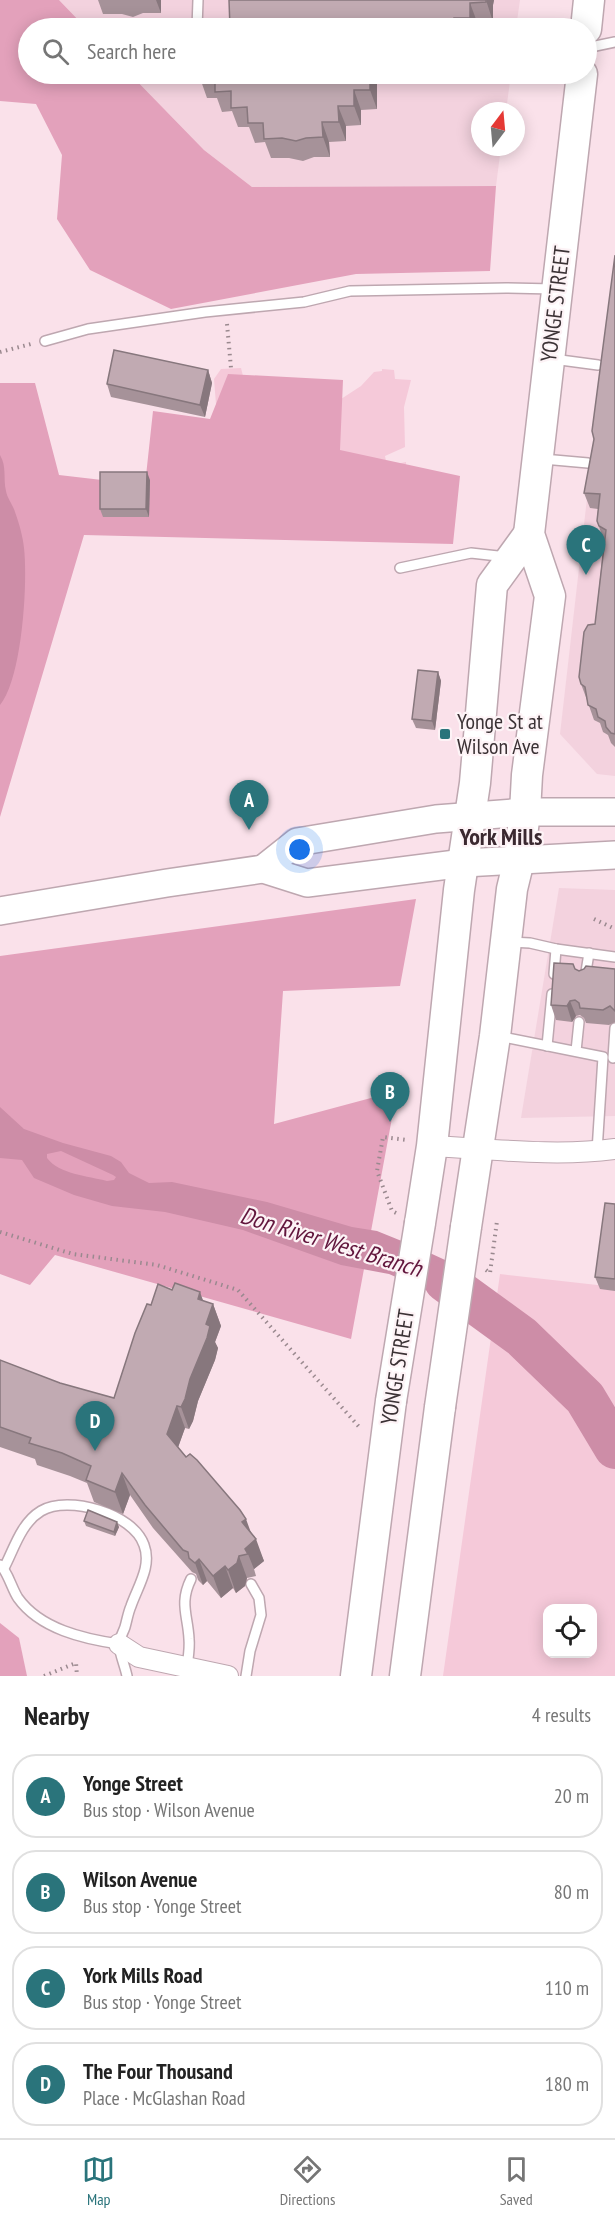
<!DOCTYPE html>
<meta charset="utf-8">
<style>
body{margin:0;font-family:"PT Sans Narrow",sans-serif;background:#f2f2f2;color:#222}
.controls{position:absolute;right:18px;bottom:18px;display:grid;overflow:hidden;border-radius:12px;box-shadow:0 3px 15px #0003}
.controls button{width:54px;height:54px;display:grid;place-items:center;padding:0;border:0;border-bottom:2px solid #e0e0e0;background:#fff;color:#222;font:30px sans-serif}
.compass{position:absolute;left:471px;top:102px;width:54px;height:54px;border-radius:50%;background:#fff;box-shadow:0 3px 15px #0003;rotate:16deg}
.you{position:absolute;left:300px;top:850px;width:21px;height:21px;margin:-15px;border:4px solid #fff;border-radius:50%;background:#1a73e8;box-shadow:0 0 0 9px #1a73e833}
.badge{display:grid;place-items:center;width:39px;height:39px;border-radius:50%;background:#2a747b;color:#fff;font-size:20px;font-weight:700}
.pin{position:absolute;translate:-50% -50px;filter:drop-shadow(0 2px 3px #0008)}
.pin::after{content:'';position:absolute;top:32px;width:21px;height:18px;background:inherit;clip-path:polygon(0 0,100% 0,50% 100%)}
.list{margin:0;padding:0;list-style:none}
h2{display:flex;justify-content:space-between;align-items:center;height:78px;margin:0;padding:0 24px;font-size:26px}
h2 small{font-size:20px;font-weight:400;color:#767676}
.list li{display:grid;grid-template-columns:39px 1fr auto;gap:18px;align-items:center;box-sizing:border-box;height:84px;margin:0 12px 12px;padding:0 12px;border:2px solid #e0e0e0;border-radius:24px}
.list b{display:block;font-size:22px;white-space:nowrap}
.list p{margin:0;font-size:20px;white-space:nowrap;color:#767676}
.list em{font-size:20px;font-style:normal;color:#767676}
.icon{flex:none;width:33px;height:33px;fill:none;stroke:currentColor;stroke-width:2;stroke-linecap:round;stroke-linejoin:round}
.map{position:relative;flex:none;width:615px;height:1676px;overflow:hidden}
.search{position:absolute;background:#fff;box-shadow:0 3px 15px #0003;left:18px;right:18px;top:18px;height:66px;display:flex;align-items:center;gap:15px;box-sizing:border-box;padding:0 21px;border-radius:33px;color:#767676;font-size:22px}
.sheet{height:462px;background:#fff}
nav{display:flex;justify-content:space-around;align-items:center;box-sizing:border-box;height:84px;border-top:2px solid #e0e0e0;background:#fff;font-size:16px;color:#767676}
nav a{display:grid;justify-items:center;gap:3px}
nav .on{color:#2a747b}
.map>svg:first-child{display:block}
</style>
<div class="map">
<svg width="615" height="1676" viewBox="0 0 615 1676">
<rect width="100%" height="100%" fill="#fae1ea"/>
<g fill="#f3d2de">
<path d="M59,0H520L516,28H86Z"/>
<path d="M130,74H511L506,111H480V147H501L496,186L252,187L204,150Z"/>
<path d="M615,254V776L597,774L560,734Z"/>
<path d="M559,888L615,890V1116L521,1118Z"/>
</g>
<g fill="#f5c9d9" fill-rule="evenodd">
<path d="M241,368L243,376L338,401L361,386L374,372L382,371V369L394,370L395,379L411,380L404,407L405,447L385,456L387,466L406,462L407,512L217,417L214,379L221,369Z"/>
<path d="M500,1274L615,1287V1676H443ZM548,1608H592V1654H548Z"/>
</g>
<g fill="#e3a1bb">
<path d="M0,0H59L86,28H28V74H130L204,150L252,187L496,186L490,271L356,274L171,309L90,270L57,219L62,155L36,104L0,101Z"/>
<path d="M228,374L343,380L340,450L460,476L453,544L84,535L0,817V383H35L59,475L145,485L153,411L210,419Z"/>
<path d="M416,899L400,986L283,991L274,1124L397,1091L351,1339L55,1255L30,1285L0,1274V956Z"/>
<path d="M0,1623L19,1638L27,1676H0Z"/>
</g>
<g fill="#cd8da7" fill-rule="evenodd">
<path d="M0,455C7,467 3,478 6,491C7,498 13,505 15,512C19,523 23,537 24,548C28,583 22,679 0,705Z"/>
<path d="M0,1107L24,1129L63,1143L111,1156L121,1162L129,1173L149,1183L172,1182L267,1202L352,1227L377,1231L419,1248L456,1265L490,1314L445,1302L426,1290L389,1274L341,1265L243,1230L165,1212L112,1206L74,1195L34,1178L22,1160L0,1158ZM61,1151L113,1175L116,1177L114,1180L107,1181C88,1176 59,1174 47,1158V1154Z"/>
</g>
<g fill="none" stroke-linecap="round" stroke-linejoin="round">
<path stroke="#cd8da7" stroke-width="42" d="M445,1281L522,1337L585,1398L615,1448"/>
<g stroke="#bea7b0" stroke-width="12">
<g id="lane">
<path d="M197,28L198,0"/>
<path d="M586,48L615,42"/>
<path d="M45,341L88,329L205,312L304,302L350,291L506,288L554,289"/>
<path d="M553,359L598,365"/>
<path d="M543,459L588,463"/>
<path d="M400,568L471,553L507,557"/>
<path d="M510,942L530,943L556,949L615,957"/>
<path d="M554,974L556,949"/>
<path d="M585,978L589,953"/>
<path d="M498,1036L603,1057L597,1151"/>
<path d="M547,1046L552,994"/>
<path d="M576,1051L579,1022"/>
<path d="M613,1058L615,1028"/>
<path d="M0,1565C7,1570 12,1589 18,1598C40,1629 84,1639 119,1644"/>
<path d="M4,1568C14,1549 21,1523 41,1511C68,1495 133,1513 144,1545C152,1566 138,1586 131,1606C128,1613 127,1620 125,1627C123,1633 119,1639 119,1645C120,1655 125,1666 127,1676"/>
<path d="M187,1668C188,1658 190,1648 189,1639C188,1616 179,1603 191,1579"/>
<path d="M246,1676L250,1651L261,1615L259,1598L251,1584"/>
</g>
</g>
<g stroke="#bea7b0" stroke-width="22">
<g id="street">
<path d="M432,1146C492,1149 555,1157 615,1149"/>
<path d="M119,1644L139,1657L228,1676"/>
</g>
</g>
<g stroke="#bea7b0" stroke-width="30">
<g id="secondary">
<path d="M263,869L297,842L436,819L525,812H615"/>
<path d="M0,911L167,883L263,869L307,883L464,863L615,855"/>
</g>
</g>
<g stroke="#bea7b0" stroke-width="33">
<g id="primary">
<path d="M586,29L589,0"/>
<path d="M420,1223L432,1146L459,890L475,783L492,585L529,534"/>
<path d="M466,1227L495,1036L512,889L519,860L525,812L527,775L550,596L529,534L582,74"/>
<path d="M356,1676L391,1401"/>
<path d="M405,1676L440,1407"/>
</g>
</g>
<g stroke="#9a898f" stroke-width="4" stroke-dasharray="1.5 4.5" stroke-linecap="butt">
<path d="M227,324L231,368"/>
<path d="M0,352L31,344"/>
<path d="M594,919L615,929"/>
<path d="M396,1213L392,1211L377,1171L383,1137L407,1140"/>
<path d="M0,1232L73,1254L157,1265L238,1290L361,1429"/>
<path d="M486,1270L490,1273L497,1221"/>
<path d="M44,1676L76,1663L77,1676"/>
</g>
<use href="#lane" stroke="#fff" stroke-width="9"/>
<use href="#street" stroke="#fff" stroke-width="20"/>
<use href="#secondary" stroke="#fff" stroke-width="27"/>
<use href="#primary" stroke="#fff" stroke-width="30"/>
<g stroke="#bea7b0" stroke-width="33" stroke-linecap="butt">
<g id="primary-bridge">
<path d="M391,1401L420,1223"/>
<path d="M440,1407L466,1227"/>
</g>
</g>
<use href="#primary-bridge" stroke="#fff" stroke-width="30"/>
</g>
<g fill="#a69299">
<path d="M98,0H161V13H143L133,17L122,14H103Z"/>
<path d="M494,0L493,5V22H477V28H230Z"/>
<path d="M377,74V109L361,110V125L346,126V141L329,142L330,157H314L303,161L289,158H271L265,142L255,143L249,127H238L232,111L222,112L217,98H207L200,78Z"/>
<path d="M615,255V747L611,743L608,735L603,732L600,723L594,720L587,700L581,684L595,624L604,541L597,521L598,509L590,508L584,493L594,439Z"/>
<path d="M208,370L212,383L205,417L111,397L107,384Z"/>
<path d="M150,480L149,517H103L100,509Z"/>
<path d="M438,672L441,681L435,730L416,728L412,719Z"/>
<path d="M575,969L579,971L615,969V1022L609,1025L586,1023L584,1018L580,1015L576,1016L572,1022L556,1020L551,1005Z"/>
<path d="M615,1204V1291L600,1289L595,1277Z"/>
<path d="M203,1301L213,1304L221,1326L215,1342L218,1348L215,1360L198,1401L193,1421L189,1429L185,1428L178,1447L251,1532L264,1561L254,1569L256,1576L247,1578L245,1586L236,1593L233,1588L221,1598L207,1581L203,1585L198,1580L196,1574L192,1572L153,1528L130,1495L123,1514L94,1502L87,1483L70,1476L37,1465L35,1459L0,1447V1360L60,1383L114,1398L151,1305Z"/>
<path d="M84,1521L119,1527L115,1536L86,1526Z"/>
</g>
<g fill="#87777d">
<path d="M156,0H161V13Z"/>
<path d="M486,0H494L493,5V22Z"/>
<path d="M470,3L477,22V28H474L470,18Z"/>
<path d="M454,18L458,28H454Z"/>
<path d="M370,74H377V109L370,90Z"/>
<path d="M354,90L361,110V125L354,106Z"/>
<path d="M338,106L346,126V141L339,122Z"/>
<path d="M322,122L329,142L330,157L323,137Z"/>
<path d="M208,370L212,383L205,417L200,405Z"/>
<path d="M147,472L150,480L149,517L146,509Z"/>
<path d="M438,672L441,681L435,730L432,721Z"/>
<path d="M570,1001L576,1016L572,1022L567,1006Z"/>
<path d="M200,1292L208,1314L198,1299Z"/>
<path d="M213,1304L221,1326L215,1342L218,1348L215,1360L198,1401L193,1421L189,1429L181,1407L206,1324Z"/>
<path d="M177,1406L185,1428L175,1456L167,1434Z"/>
<path d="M122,1473L130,1495L123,1514L115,1492Z"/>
<path d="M246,1519L254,1541L256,1539L264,1561L254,1569L248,1554L245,1549L242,1522Z"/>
<path d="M117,1522L119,1527L115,1536L114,1532Z"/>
<path d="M239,1556L247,1578L245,1586L236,1593L228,1570Z"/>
<path d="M199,1559L207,1581L203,1585L195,1563Z"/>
<path d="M225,1566L233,1588L221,1598L213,1576Z"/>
</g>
<g fill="#c1aab2" stroke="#87777d" stroke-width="1.5">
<path d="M229,0H486V2L470,3V18H454V28H230Z"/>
<path d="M200,74H370V90H354V106H338L339,122H322L323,137L306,138L296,141L282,138L264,139L263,123H248L247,107L231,108V91L215,92V78H200Z"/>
<path d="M615,255V734L611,733L606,727L605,721L598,717L596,709L588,705L585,687L581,684L579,677L584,632L588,625L595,624L606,530L599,526L597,521L600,494L584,493L594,439L592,431Z"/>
<path d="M114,350L208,370L200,405L107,384Z"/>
<path d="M100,472H147L146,509H100Z"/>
<path d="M418,670L438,672L432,721L412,719Z"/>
<path d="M554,963L573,964L575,969L579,971L584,969L586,966L615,969V1011L610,1006L603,1010L580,1008L579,1003L575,1000L570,1001L567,1006L551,1005Z"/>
<path d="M605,1203L615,1204V1279L595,1277Z"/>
<path d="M175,1283L200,1292L198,1299L213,1304L206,1324L210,1326L207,1338L190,1379L185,1399L181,1407L177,1406L167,1434L186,1457L190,1454L197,1460L240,1510L246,1519L242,1522L256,1539L245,1549L248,1554L239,1556L237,1563L228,1570L225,1566L213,1576L199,1559L195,1563L189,1558L188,1552L183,1550L145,1505L122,1473L115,1492L86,1480L91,1466L62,1453L29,1443L31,1438L0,1427V1360L60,1383L114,1398L135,1333L147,1304L151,1305L158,1284L172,1290Z"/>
<path d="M88,1510L117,1522L114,1532L84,1521Z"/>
</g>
<rect fill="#2a747b" stroke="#fdf3f6" stroke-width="2" x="439" y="728" width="12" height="12" rx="3"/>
<g text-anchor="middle" stroke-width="4.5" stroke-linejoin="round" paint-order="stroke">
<g font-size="22" fill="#3b3235" stroke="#fdf3f6">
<text transform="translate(555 304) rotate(-83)" y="8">YONGE STREET</text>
<text transform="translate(397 1367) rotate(-81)" y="8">YONGE STREET</text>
</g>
<g font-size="22" fill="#3b3235" stroke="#fdf3f6" text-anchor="start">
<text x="457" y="729">Yonge St at<tspan x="457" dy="25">Wilson Ave</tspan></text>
</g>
<g font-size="24" font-weight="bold" fill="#3b2930" stroke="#fdf3f6">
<text x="501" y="845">York Mills</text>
</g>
<g font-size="24" font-style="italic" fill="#62163d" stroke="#fdf3f6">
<text transform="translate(331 1242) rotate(17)" y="8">Don River West Branch</text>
</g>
</g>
</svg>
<div class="controls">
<button><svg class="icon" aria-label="locate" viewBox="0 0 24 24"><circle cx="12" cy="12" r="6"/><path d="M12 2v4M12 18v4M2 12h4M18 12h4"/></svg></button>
</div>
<svg class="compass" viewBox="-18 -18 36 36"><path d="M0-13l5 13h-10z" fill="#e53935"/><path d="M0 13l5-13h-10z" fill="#767676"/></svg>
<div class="you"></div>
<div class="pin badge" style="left:249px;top:830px">A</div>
<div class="pin badge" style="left:390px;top:1122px">B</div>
<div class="pin badge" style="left:586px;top:575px">C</div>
<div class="pin badge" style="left:95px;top:1451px">D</div>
<div class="search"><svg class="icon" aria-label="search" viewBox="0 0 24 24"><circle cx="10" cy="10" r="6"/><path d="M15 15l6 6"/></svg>Search here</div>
</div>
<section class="sheet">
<h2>Nearby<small>4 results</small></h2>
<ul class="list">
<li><span class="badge">A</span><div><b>Yonge Street</b><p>Bus stop · Wilson Avenue</p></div><em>20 m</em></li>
<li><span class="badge">B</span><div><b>Wilson Avenue</b><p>Bus stop · Yonge Street</p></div><em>80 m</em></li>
<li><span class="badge">C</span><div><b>York Mills Road</b><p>Bus stop · Yonge Street</p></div><em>110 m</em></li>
<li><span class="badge">D</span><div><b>The Four Thousand</b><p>Place · McGlashan Road</p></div><em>180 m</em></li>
</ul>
</section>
<nav>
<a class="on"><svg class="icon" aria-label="map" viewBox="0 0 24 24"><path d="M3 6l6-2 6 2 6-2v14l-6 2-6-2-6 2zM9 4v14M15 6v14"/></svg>Map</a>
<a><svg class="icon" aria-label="directions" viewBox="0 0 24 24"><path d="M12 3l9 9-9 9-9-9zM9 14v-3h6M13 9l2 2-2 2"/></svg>Directions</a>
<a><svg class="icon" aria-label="saved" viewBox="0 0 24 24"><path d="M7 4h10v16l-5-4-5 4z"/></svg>Saved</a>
</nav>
